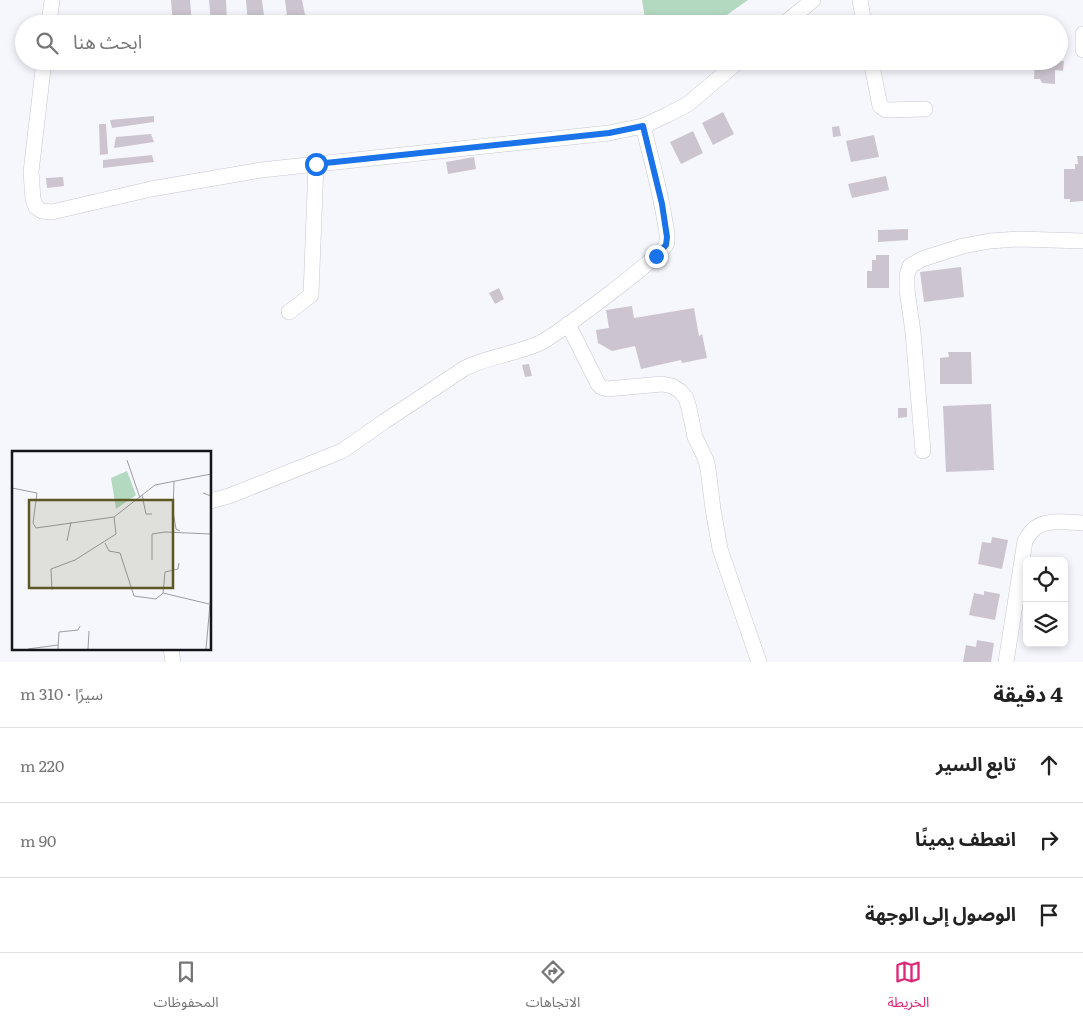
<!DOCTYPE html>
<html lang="ar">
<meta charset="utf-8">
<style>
body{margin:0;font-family:Literata,"Noto Sans Arabic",serif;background:#f2f2f2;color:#222;direction:rtl}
.controls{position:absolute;right:15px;bottom:15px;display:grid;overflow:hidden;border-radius:8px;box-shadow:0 2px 8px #0003}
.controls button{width:45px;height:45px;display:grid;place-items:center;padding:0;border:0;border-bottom:1px solid #e0e0e0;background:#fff;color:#222;font:25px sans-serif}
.stop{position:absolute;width:15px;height:15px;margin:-11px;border:4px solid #1a73e8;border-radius:50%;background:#fff}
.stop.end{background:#1a73e8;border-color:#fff;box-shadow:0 1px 5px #0008}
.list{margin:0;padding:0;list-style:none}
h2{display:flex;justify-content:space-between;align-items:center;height:65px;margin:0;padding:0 20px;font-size:21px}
h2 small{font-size:16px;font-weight:400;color:#767676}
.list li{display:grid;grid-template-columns:32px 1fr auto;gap:15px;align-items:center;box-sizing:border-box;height:75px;padding:0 20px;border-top:1px solid #e0e0e0}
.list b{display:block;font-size:19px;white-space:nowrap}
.list em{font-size:16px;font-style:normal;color:#767676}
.icon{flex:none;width:28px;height:28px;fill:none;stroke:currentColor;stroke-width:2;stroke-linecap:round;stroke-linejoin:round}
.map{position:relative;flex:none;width:1083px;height:662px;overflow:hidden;direction:ltr}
.search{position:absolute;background:#fff;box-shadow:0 2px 8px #0003;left:15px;right:15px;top:15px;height:55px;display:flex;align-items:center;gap:12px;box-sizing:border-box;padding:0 18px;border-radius:28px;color:#767676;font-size:19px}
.sheet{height:290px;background:#fff}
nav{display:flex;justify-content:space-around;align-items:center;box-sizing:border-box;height:70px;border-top:1px solid #e0e0e0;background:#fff;font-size:14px;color:#767676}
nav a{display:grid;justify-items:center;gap:2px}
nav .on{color:#db2777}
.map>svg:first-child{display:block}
</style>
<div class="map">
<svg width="1083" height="662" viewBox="0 0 1083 662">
<rect width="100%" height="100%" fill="#f6f7fd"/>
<path fill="#b4d9c1" d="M642,0H748L714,24H646Z"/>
<g fill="#ccc5cf">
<path d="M171,0H190L192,24H173Z"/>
<path d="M209,0H226L227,24H211Z"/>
<path d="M246,0H262L265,24H248Z"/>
<path d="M285,0H302L306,20L288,23Z"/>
<path d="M1035,61H1064L1063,71L1055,70V84L1042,83L1040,79H1034Z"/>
<path d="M723,112L734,134L713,145L702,123Z"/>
<path d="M154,116V122L112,128L110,120Z"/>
<path d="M99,124H106L108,154L100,155Z"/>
<path d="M839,126L841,136L833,137L832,127Z"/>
<path d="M693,131L703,153L681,164L670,142Z"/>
<path d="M151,134L154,142L114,148L116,137Z"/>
<path d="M874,135L879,157L851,162L846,141Z"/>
<path d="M152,155L154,162L103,168V160Z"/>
<path d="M1077,156H1083V201L1070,202V199H1064V169H1075V164H1078Z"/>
<path d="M474,157L476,169L448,174L446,162Z"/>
<path d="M886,176L889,190L852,198L848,184Z"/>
<path d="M63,177L64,186L47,188L46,178Z"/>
<path d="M908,229V240L878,242V230Z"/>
<path d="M876,255H889V288H867V271H872V260H876Z"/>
<path d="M961,267L964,297L924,302L920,272Z"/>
<path d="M499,288L504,299L495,304L489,293Z"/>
<path d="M632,306L634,318L694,308L699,336L702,334L707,358L682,363L681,360L641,369L635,346L612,351L598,343L596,330L609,328L606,310Z"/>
<path d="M948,352H971L972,384H940V358L949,357Z"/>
<path d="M529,364L532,376L525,377L522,365Z"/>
<path d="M991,404L994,470L946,472L943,406Z"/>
<path d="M898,408H907V417L898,418Z"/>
<path d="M992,537L1008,540L1002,569L978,564L982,542L991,543Z"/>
<path d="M984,591L1000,594L995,620L969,615L974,593L984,595Z"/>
<path d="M977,640L994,643L991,662H963L966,645L976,647Z"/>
</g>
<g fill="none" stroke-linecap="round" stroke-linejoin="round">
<g stroke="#c6c6d1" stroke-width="16">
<g id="minor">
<path d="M860,0L864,24"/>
<path d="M49,24L52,0"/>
<path d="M784,24L813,0"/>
<path d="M1083,34V50"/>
<path d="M44,61L31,172L33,199L36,207L42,211L52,212L151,189L261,170L609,133L643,126L667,115L688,104L739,61"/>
<path d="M871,61L880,106L886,110L925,109"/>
<path d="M289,312L311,295L316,164"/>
<path d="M568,324L598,384L601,387L607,389L662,384L672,386L680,391L686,398L689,408L695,437L706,460L708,469L713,509L720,549L759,662"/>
<path d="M923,451L913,332L907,290V275L910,266L922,259L963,246L990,241L1019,239L1083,241"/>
<path d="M210,501L229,496L342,451L385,421L465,368C489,356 516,354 540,343C556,335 662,256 666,245C669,238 666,229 665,222C660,190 651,158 643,126"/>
<path d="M171,648L173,662"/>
<path d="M1006,662L1025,541C1027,538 1029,534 1032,531C1043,518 1068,522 1083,523"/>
</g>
</g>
<use href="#minor" stroke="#fff" stroke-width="15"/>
</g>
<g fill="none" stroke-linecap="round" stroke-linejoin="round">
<path stroke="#1a73e8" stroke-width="6" d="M316,164L609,133L643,126L662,204L667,237L666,245L656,256"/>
</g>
<g transform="translate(12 451)">
<rect width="199" height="199" fill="#f6f7fd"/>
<path d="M115,20L124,44L104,58L99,27Z" fill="#b4d9c1"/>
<path fill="none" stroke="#9c9da2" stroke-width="1" d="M115,9L128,47M162,31L161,60L164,78L168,80M0,37L25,42L21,72L24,77L102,66L143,34L199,23M191,42L199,45V55M130,44L134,63H140M55,90L59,71M93,92L97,100L108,102L122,145L144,148L151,142M140,109V83L153,81L199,83M167,112L166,118L153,121L151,142L197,153M40,139L39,118L63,109L104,83L102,66M16,198L46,194M46,198L47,181L66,179L68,175M76,198L77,180M194,198L199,142"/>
<path fill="#5d5723" fill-opacity="0.15" stroke="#5d5723" stroke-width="2.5" d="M17,49H161V137H17Z"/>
<rect width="199" height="199" fill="none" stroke="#151519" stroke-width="2.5"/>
</g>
</svg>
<div class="controls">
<button><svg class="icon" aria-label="locate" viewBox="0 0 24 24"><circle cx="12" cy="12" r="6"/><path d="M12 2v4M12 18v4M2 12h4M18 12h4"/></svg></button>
<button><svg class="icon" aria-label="layers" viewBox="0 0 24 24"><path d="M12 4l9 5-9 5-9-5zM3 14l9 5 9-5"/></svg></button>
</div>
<div class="stop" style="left:316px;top:164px"></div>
<div class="stop end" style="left:656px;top:256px"></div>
<div class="search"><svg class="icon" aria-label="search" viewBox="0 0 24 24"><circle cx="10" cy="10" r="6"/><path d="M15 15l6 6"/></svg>ابحث هنا</div>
</div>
<section class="sheet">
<h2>4 دقيقة<small>سيرًا · 310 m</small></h2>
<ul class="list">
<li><svg class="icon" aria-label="ahead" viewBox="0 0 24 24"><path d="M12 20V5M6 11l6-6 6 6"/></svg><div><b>تابع السير</b></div><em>220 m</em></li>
<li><svg class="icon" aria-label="right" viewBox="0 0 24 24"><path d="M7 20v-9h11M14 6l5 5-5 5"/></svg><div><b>انعطف يمينًا</b></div><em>90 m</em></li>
<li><svg class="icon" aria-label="arrive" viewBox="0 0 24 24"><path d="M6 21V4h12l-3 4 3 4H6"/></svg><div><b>الوصول إلى الوجهة</b></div></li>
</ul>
</section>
<nav>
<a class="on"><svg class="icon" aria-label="map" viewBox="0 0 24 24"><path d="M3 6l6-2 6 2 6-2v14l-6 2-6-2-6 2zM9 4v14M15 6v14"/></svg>الخريطة</a>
<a><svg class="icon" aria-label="directions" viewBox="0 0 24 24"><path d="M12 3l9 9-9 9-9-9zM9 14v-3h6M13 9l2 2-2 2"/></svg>الاتجاهات</a>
<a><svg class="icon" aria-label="saved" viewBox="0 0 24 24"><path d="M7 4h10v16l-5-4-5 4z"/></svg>المحفوظات</a>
</nav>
